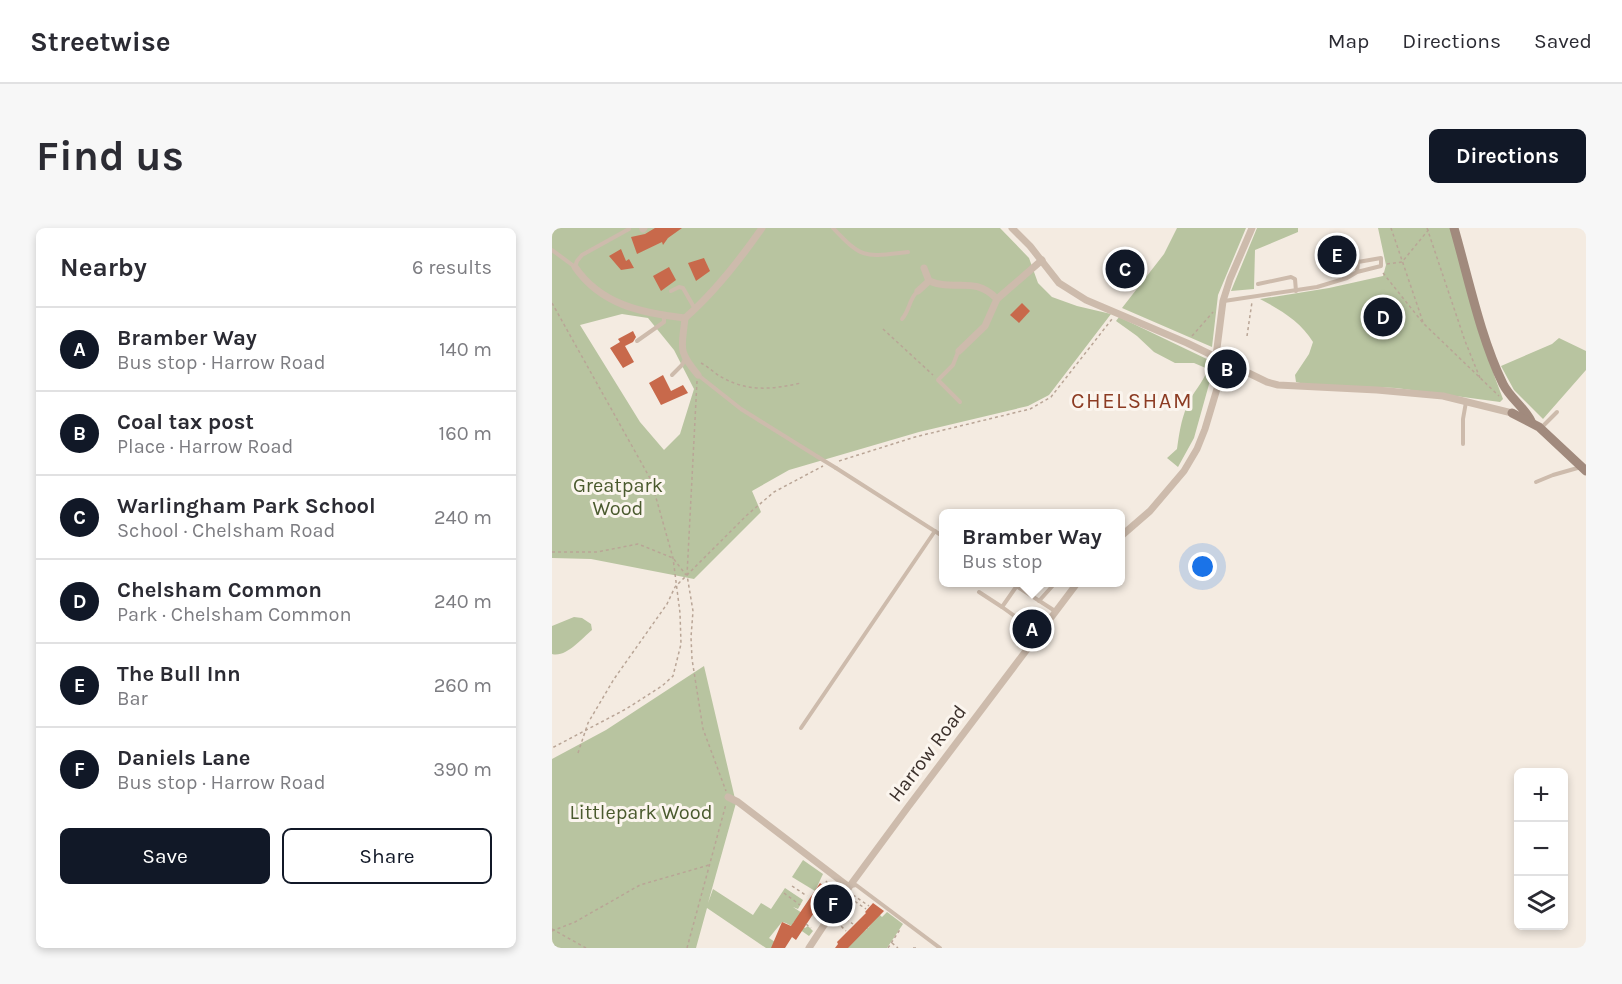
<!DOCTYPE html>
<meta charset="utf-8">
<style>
body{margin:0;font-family:Karla,sans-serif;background:#f7f7f7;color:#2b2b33}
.controls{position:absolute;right:18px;bottom:18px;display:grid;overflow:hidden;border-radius:9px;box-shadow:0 3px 9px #0003}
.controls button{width:54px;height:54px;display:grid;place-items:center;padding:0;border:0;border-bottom:2px solid #e1e1e2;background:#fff;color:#2b2b33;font:30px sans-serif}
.you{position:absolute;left:651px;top:339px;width:21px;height:21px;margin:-15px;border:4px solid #fff;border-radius:50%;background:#1a73e8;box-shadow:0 0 0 9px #1a73e833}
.badge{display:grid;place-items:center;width:39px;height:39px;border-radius:50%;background:#111827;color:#fff;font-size:20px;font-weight:700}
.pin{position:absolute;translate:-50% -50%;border:3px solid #fff;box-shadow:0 2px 6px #0006}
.popup{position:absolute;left:387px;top:281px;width:186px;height:78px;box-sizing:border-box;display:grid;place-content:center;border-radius:9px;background:#fff;filter:drop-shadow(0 2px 4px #0005);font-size:20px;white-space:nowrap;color:#7c7c81}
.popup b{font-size:22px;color:#2b2b33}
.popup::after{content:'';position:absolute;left:50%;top:100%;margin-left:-12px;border:12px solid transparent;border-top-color:#fff}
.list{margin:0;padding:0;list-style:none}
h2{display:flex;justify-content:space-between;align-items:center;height:78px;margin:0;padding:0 24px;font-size:26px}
h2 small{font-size:20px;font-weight:400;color:#7c7c81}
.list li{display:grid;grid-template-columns:39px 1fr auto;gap:18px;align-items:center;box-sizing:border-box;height:84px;padding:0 24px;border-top:2px solid #e1e1e2}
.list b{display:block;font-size:22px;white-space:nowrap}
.list p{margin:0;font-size:20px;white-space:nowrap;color:#7c7c81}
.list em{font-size:20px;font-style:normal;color:#7c7c81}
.actions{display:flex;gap:12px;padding:18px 24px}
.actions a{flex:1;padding:14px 0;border:2px solid #111827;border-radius:9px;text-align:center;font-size:21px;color:#111827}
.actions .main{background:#111827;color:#fff}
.icon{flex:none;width:33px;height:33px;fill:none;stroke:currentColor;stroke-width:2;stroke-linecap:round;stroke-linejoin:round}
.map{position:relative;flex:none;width:1034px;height:720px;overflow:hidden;border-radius:9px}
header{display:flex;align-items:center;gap:36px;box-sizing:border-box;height:84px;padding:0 30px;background:#fff;border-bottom:2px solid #e1e1e2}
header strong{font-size:28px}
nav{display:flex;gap:33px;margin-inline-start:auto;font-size:21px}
.intro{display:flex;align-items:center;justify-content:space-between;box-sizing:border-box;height:144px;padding:0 36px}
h1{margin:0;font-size:42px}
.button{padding:15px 27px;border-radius:9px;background:#111827;color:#fff;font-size:21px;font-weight:700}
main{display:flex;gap:36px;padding:0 36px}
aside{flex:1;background:#fff;border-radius:9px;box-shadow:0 3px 9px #0003}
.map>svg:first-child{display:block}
</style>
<header>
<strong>Streetwise</strong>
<nav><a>Map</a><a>Directions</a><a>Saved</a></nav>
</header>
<div class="intro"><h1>Find us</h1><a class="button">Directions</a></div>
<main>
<aside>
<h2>Nearby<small>6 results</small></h2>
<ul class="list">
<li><span class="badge">A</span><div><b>Bramber Way</b><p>Bus stop · Harrow Road</p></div><em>140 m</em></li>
<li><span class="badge">B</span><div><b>Coal tax post</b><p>Place · Harrow Road</p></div><em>160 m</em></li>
<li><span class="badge">C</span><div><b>Warlingham Park School</b><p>School · Chelsham Road</p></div><em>240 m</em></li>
<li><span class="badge">D</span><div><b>Chelsham Common</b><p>Park · Chelsham Common</p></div><em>240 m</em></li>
<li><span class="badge">E</span><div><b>The Bull Inn</b><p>Bar</p></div><em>260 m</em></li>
<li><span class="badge">F</span><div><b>Daniels Lane</b><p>Bus stop · Harrow Road</p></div><em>390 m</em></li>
</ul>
<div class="actions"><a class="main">Save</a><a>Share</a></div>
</aside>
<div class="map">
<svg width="1034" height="720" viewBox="0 0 1034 720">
<rect width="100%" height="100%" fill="#f4ebe1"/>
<g fill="#b8c4a0" fill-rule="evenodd">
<path d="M0,0H448L477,30L486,55L500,69L525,78L559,86L497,167L476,178L367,204L237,242L200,263L209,284L142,351L39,331L0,330ZM70,86L96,90L122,122L142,161L128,206L112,222L88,194L28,97Z"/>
<path d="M625,0H694L666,67L660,119L570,80L612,26Z"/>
<path d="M705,0H746V4L703,22L702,61L679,63Z"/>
<path d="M826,0H898L942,147L951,171L948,174L844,160L752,156L744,154L743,147L757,126L761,114C749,94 729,82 708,71L777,60L831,48L834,37Z"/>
<path d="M567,89L659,133L661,142L642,210L626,239L615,230L625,221C627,207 629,192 635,178C640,165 651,155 656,141L642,135H623L602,124L585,108L564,93Z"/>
<path d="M1007,110L1034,123V142L991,191L962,162L949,138L1000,116Z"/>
<path d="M22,389L30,390L39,396L40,402C30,410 14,430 0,426V398Z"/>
<path d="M152,438L184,575L156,675L161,661L201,687L209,675L219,681L233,660L251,672L246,681L241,679L250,685L241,695H247L253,700L256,698L261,703L257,708L244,699L243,700L234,695L230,694L217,710L223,714L220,720H214L155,680L144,720H0V531L54,502Z"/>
<path d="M251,632L271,646L263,663L240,649Z"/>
<path d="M335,684L351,696L335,720H289L315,701L312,698L316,700L327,686L330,689Z"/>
</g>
<g fill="#c8694b">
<path d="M103,0H130L116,10L111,17L110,14L85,26L79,9L93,6Z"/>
<path d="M783,9L784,12L796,10L799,25L793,26L794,32L773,36L770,22L778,21L776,10Z"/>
<path d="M69,21L74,33L77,31L82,40L69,42L57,28Z"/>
<path d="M152,30L158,43L144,53L136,35Z"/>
<path d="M117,39L124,52L109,63L101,48Z"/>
<path d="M470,75L478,83L467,95L458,87Z"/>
<path d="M81,103L84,109L81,114L73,118L82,134L71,140L58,120L68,114L66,111Z"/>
<path d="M111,147L119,163L131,157L136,165L109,177L97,155Z"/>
<path d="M268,655L277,662L244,712L240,709L233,720H219L230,694L239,698Z"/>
<path d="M321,675L332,683L296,720H283L286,716L285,714L314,685L313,684Z"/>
</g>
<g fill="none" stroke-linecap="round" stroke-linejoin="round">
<g stroke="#b9a596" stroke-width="1.5" stroke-dasharray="3 3" stroke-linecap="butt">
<path d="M839,0L871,94"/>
<path d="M875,0L913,113L928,150"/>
<path d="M835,36L850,34L878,0"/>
<path d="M831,45L871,95L947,168"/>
<path d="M0,75L99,252L121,330L128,385L129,416L121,448L110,458L74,481L0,520"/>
<path d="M331,101L381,147"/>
<path d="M640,108L661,84"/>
<path d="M695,108L700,74"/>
<path d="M149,135C157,139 164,147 173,151C198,164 222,161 249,155"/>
<path d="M145,153L135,347L141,383L139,409L140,431L151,501L174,563"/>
<path d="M287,233L363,209L478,181L499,169L560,91"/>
<path d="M0,324H45L86,316L121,330L134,347"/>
<path d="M26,525L36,495L62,451L115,376L123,359L195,287L222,264L271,238"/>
<path d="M274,653L278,659L276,666"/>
<path d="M240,658L255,668"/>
<path d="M232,665L248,677"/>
<path d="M301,667L317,678"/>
<path d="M298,670L314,681"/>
<path d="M289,688L301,696"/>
<path d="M285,694L294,703"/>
<path d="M254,696L259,700"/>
<path d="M0,701L34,720"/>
<path d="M0,703L23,694L88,657L157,637"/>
<path d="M340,715L346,720"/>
<path d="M135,720L174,576"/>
<path d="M336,720L349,700"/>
<path d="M361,720H364"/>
</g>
<g stroke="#cdbbac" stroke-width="4">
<path d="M281,0C311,32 313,29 356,24"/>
<path d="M0,22L23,39L25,33L30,27L77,1"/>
<path d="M706,56L739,49L743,51L744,63"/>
<path d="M119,63L127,59L131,60L143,81"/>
<path d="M672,73L765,59L795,50L805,44L829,38V30L806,34L805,44"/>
<path d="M350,91C358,82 357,71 365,64"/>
<path d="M85,113L112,94V88"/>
<path d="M406,124L401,137L386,152L408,174"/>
<path d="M120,147L130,137L133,131"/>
<path d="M146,147L189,181L266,229"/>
<path d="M989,200L1005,184"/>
<path d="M911,216V191L914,174"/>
<path d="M284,240L392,309"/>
<path d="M984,254L1001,247L1029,239"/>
<path d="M458,354L503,383"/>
<path d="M427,364L450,379L464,359"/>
<path d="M487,373L504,354"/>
<path d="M450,379L468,392"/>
<path d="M249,500L383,303"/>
<path d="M299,658L304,657L388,720"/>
</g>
<g stroke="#cdbbac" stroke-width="7">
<path d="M460,0L478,18L507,55L534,72L635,115L715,154L726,157L825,162L891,168L960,185"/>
<path d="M91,1L92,0"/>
<path d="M23,39C49,77 90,85 133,90"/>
<path d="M372,40L377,53C403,64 422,47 445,71"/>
<path d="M366,63L377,53"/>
<path d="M407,123L433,98L445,71L490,32"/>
<path d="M664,128L671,73L678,51L700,0"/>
<path d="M146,147C125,122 130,120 133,90C163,64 187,33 210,0"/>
<path d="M568,309L598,283L632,243L645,221L653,201L673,134"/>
<path d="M176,569L186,574L297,659"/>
<path d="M257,720L297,659L356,579L526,354"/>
</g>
<g stroke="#a18a7d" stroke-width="9">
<path d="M902,0C917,52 928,108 951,156C958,170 972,179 979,193"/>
<path d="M960,185L987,199L1034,243"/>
</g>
<path stroke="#cdbbac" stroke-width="4" d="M266,229L284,240"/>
</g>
<g text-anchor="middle" stroke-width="6" stroke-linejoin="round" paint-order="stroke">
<g font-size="20" fill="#4a5a2e" stroke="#fbf5ee">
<text x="66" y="264">Greatpark<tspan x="66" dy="23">Wood</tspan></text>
<text x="89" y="591">Littlepark Wood</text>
</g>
<g font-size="20" fill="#3b302b" stroke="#fbf5ee">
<text transform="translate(375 525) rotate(-53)" y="7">Harrow Road</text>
</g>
<g font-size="22" letter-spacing="1.5" fill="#8c3b22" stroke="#fbf5ee">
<text x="580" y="180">CHELSHAM</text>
</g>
</g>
</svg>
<div class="controls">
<button>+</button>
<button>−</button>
<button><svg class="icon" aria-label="layers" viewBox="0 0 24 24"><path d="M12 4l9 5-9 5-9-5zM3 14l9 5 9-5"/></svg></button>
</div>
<div class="you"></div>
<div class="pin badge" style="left:480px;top:401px">A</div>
<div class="popup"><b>Bramber Way</b>Bus stop</div>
<div class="pin badge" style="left:675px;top:141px">B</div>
<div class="pin badge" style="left:573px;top:41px">C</div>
<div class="pin badge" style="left:831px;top:89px">D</div>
<div class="pin badge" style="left:785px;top:27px">E</div>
<div class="pin badge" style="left:281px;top:676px">F</div>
</div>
</main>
